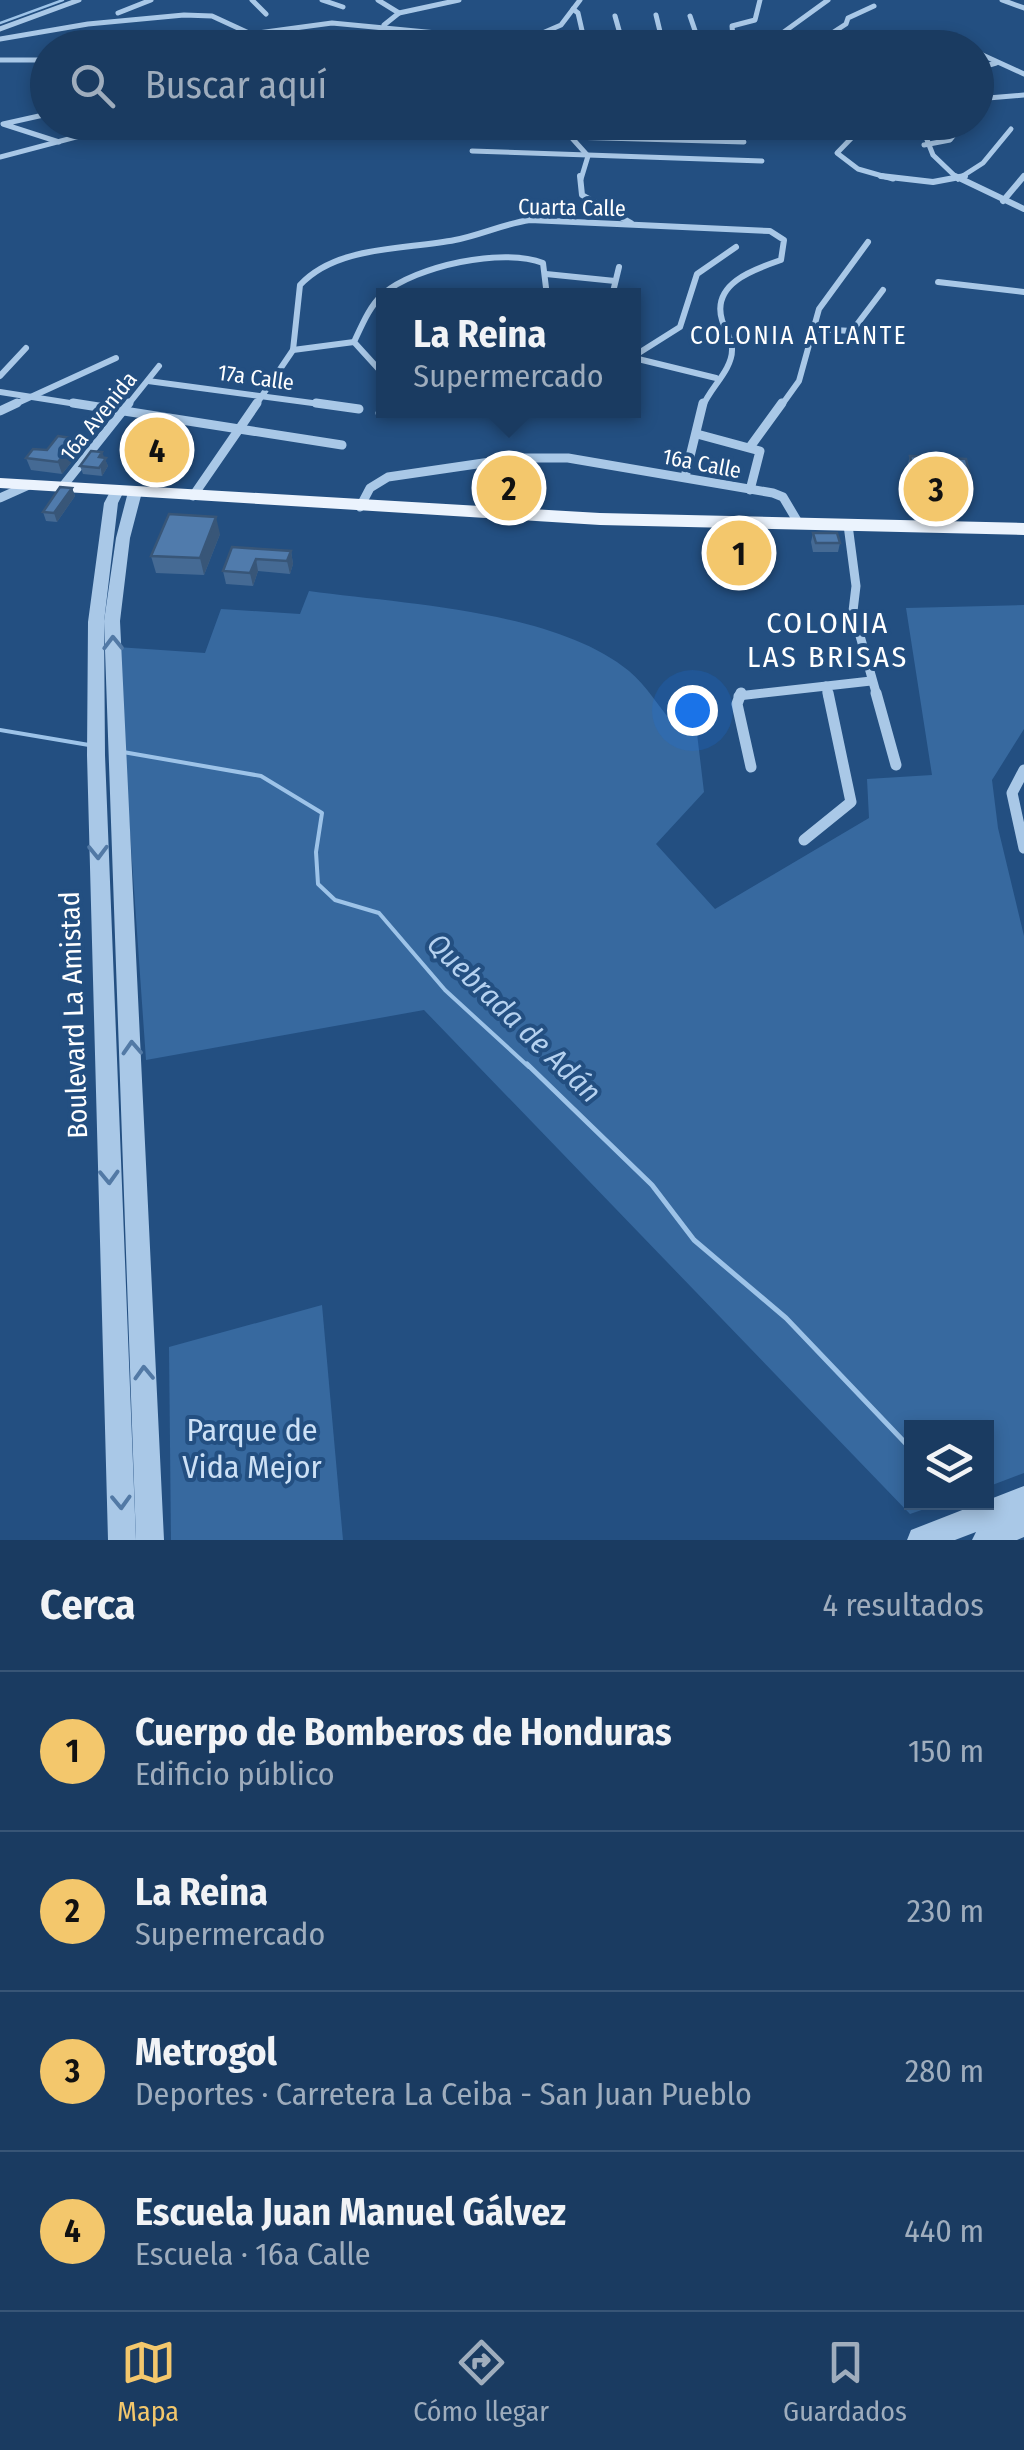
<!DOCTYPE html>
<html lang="es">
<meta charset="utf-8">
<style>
body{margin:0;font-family:"Fira Sans Condensed",sans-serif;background:#234267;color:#f1f3f6}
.controls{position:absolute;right:30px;bottom:30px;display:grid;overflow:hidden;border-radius:0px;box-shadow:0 5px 15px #0003}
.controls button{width:90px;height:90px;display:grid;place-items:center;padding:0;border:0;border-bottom:2px solid #385576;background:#1a3b61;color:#f1f3f6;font:50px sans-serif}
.you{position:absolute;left:692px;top:710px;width:35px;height:35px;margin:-25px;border:8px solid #fff;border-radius:50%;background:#1a73e8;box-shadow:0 0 0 15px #1a73e833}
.badge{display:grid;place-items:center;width:65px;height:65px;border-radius:50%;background:#f3c76c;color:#111;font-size:32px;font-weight:700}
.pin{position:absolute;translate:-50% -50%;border:5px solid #fff;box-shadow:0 2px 10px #0006}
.popup{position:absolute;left:376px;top:288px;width:265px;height:130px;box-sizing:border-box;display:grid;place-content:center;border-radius:0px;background:#1a3b61;filter:drop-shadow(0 2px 8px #0005);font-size:32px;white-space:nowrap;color:#9fadbd}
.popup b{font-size:38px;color:#f1f3f6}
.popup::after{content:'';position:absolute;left:50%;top:100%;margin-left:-20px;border:20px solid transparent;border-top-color:#1a3b61}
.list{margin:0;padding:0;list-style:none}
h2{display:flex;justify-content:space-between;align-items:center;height:130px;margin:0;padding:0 40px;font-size:42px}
h2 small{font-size:32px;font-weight:400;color:#9fadbd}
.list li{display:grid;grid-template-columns:65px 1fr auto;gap:30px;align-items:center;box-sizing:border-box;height:160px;padding:0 40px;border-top:2px solid #385576}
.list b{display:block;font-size:38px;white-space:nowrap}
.list p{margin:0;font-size:32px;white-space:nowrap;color:#9fadbd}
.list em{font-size:32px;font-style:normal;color:#9fadbd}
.icon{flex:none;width:55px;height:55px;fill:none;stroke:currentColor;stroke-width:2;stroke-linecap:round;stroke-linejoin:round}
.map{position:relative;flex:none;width:1024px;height:1540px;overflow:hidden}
.search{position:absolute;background:#1a3b61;box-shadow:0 5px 15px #0003;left:30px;right:30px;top:30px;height:110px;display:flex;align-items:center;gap:25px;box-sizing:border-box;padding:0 35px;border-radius:55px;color:#9fadbd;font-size:38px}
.sheet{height:770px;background:#1a3b61}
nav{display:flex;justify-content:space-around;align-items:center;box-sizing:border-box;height:140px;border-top:2px solid #385576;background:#1a3b61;font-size:28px;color:#9fadbd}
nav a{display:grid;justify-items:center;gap:5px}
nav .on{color:#f3c76c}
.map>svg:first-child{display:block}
</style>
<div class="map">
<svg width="1024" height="1540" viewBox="0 0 1024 1540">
<rect width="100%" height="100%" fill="#234f81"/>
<g fill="#37699f">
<path d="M309,591C403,604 555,610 629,671C646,685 660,708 674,725H696L704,792L656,844L715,909L869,818L867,779L932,775L906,608L1024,605V729L992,780L998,828L1024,936V1473L987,1487L986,1428H912V1502L942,1503L910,1514L424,1010L146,1060L117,647L205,653L221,609L300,614Z"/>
<path d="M322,1305L343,1540H171L169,1347Z"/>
</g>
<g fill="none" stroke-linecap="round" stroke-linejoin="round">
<path stroke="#9dc3e8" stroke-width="2.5" d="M0,23L63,0"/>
<g stroke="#9dc3e8" stroke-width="4">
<path d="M0,730L89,745"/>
<path d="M123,752L261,776L322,813L316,852L318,884L335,900L379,913L445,990L529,1067"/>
</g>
<path stroke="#9dc3e8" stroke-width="5" d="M527,1064L652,1185L694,1240L786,1318L912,1450"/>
<g stroke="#a9c8e7" stroke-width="5">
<path d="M252,0L266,14"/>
<path d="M322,0L343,7"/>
<path d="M378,0L399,13L384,25"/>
<path d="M1002,0L1024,8"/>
<path d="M573,9L578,13L586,48"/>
<path d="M118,13L151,0"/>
<path d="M399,13L459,0"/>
<path d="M656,15L664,48"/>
<path d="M615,16L624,48"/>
<path d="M690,16L701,48"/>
<path d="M0,29L79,0"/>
<path d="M0,39L88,24L184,15L212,16L251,34L332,23L468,36L496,45L524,41L561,25L580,0"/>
<path d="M952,40L968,48"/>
<path d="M734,48L732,26L755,20L760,0"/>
<path d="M782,48L770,42L828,0"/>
<path d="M809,48L846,24L848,18L874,6"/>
<path d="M976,52L1024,74"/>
<path d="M0,60H48"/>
<path d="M976,69L996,63"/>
<path d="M976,99L1024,95"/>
<path d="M48,114L3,124L59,142"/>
<path d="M564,122L562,127L588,156L581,179"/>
<path d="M867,122L837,153L858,169L893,179"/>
<path d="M920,122L933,155L958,179"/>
<path d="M463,134L744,142"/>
<path d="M924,145L950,140L964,122"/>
<path d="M472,151L762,161"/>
<path d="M0,157L114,127L238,130"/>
<path d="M958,179L983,163L1011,129"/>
</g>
<g stroke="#a9c8e7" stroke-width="6">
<path d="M580,176L582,195L631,223"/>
<path d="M881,176L933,182L965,176"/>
<path d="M955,176L1024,209"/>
<path d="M1003,201L1024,176"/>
<path d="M546,274L615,281"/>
<path d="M938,282L1024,292"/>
<path d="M612,296L619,267"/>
<path d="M814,329L852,331L883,290"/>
<path d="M293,350L354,342"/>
<path d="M634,356L680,327L697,274L736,247"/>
<path d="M634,358L716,378"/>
<path d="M384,375L354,342C362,325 369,307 383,294C416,266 503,247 543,263L547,296"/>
<path d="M0,376L26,348"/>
<path d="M148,381L335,406"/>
<path d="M0,392L89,406"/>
<path d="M11,406L116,358"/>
<path d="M127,406L159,366"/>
<path d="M255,406L293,350L300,285C337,245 405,250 455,240C481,235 503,224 530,220L770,231L784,240L781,260C755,269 711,283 722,320C725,330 733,341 732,350C732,370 710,388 703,406"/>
<path d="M781,406L799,381L819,309L868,242"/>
</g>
<g stroke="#a9c8e7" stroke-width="9">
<path d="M73,403L342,445"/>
<path d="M316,403L359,409"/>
<path d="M0,411L17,403"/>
<path d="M380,413L384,406"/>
<path d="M697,434L760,451L750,490"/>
<path d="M750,447L782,403"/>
<path d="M685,477L703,403"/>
<path d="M63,486L129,403"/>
<path d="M193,496L257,403"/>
<path d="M0,498L29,485"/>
<path d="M360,507L370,488L388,477L518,458H568L773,493L783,497L799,524"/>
<path d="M848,525L856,586L853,611L877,696"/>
<path d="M826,686L828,696"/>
<path d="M738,696L871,681"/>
</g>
<g stroke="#a9c8e7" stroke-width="11">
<path d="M741,693L737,704L751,767"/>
<path d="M876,693L896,765"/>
<path d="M1024,770L1012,793L1024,848"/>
<path d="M804,840L851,802L828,693"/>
</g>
<g fill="#a9c8e7" fill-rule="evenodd">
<path d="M117,487L124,491L118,503L104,622L105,755L136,1540H108L87,755L88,622L104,503L112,488Z"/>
<path d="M135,488L142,492L130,538L120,621L164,1540H136L104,621L116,538L128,492Z"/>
<path d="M1024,1486V1537L1017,1540H972L976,1532L955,1540H907L911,1530Z"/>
</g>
<path fill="#ebf3fd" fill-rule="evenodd" d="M0,478L600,513L1024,523V535L600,525L0,488Z"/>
</g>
<g fill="#456a94">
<path d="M77,439L81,450L62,474L31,470L26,458Z"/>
<path d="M910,456L973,488L967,505L910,502L905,473Z"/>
<path d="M104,458L108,466L102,476L83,474L80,466Z"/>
<path d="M496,472L514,473L513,495L495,494Z"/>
<path d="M72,488L75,496L57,522L46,521L43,512Z"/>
<path d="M719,527L765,559L762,572L720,566L717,540Z"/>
<path d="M813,533L840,543L838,552H813L811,542Z"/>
<path d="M220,534L204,575L156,573L151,556Z"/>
<path d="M232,547L291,551L293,564L290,574L258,571L253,586L226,584L223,571Z"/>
</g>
<g fill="#385678">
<path d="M77,439L81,450L62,474L58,462Z"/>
<path d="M102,452L108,466L102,476L99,457Z"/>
<path d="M72,488L75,496L57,522L54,513Z"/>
<path d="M216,517L220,534L204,575L200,558Z"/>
<path d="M291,551L293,564L290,574L287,561Z"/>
<path d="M256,559L258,571L253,586L250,573Z"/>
</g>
<g fill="#507bac" stroke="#385678" stroke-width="2.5">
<path d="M58,436L77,439L58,462L26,458L33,449L47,450Z"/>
<path d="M91,451L102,452L99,457L106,458L99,468L80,466Z"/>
<path d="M910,456L966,459L973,488L916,485Z"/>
<path d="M496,472L514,473L513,486H495Z"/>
<path d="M60,487L72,488L54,513L43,512Z"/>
<path d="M169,514L216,517L200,558L151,556Z"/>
<path d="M719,527L760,528L765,559L722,553Z"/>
<path d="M813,533H837L840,543H816Z"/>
<path d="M232,547L291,551L287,561L256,559L250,573L223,571Z"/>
</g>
<defs><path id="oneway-chevron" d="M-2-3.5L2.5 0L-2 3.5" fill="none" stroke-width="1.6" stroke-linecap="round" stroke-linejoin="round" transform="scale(2.5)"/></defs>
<g stroke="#5279a5">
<use href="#oneway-chevron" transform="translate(113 643) rotate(-91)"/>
<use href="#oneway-chevron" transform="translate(98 852) rotate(89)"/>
<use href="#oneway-chevron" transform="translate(132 1048) rotate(-93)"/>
<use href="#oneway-chevron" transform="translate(109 1177) rotate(88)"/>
<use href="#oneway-chevron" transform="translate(144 1373) rotate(-92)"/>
<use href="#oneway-chevron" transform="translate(121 1502) rotate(88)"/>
</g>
<g text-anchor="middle" stroke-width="8" stroke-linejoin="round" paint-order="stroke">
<g font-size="22" fill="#fff" stroke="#234f81">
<text transform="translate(572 207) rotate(1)" y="8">Cuarta Calle</text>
<text transform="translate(256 377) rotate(8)" y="8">17a Calle</text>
<text transform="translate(98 416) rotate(-51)" y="8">16a Avenida</text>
<text transform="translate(702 463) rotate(11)" y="8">16a Calle</text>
</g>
<g font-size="25" letter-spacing="2.5" fill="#fff" stroke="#234f81">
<text x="799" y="344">COLONIA ATLANTE</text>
</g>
<g font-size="28" fill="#fff" stroke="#234f81">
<text transform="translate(73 1015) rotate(-92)" y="10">Boulevard La Amistad</text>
</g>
<g font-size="30" letter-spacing="2.5" fill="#fff" stroke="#234f81">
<text x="828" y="633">COLONIA<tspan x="828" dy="34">LAS BRISAS</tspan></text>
</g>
<g font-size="30" font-style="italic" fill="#b5d1ef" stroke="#234f81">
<text transform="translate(514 1018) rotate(44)" y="10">Quebrada de Adán</text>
</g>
<g font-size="32" fill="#cde1f6" stroke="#234f81">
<text x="252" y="1441">Parque de<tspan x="252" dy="37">Vida Mejor</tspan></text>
</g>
</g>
</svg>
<div class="controls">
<button><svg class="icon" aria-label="layers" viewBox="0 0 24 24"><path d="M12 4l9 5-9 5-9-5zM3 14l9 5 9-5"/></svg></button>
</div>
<div class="you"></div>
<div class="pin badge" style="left:739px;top:553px">1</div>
<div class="pin badge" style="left:509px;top:488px">2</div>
<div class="popup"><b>La Reina</b>Supermercado</div>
<div class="pin badge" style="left:936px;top:489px">3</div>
<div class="pin badge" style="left:157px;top:450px">4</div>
<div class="search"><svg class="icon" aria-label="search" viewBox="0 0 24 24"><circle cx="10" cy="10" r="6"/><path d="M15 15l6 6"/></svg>Buscar aquí</div>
</div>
<section class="sheet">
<h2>Cerca<small>4 resultados</small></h2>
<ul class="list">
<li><span class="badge">1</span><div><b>Cuerpo de Bomberos de Honduras</b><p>Edificio público</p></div><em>150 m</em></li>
<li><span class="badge">2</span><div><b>La Reina</b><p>Supermercado</p></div><em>230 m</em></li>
<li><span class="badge">3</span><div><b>Metrogol</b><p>Deportes · Carretera La Ceiba - San Juan Pueblo</p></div><em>280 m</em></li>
<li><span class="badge">4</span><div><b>Escuela Juan Manuel Gálvez</b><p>Escuela · 16a Calle</p></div><em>440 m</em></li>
</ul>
</section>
<nav>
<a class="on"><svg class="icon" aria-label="map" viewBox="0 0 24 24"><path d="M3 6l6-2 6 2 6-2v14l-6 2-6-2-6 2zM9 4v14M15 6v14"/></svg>Mapa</a>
<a><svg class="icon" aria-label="directions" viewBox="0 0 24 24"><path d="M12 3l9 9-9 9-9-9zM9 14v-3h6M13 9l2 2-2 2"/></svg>Cómo llegar</a>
<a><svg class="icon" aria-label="saved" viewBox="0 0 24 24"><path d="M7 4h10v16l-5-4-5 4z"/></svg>Guardados</a>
</nav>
